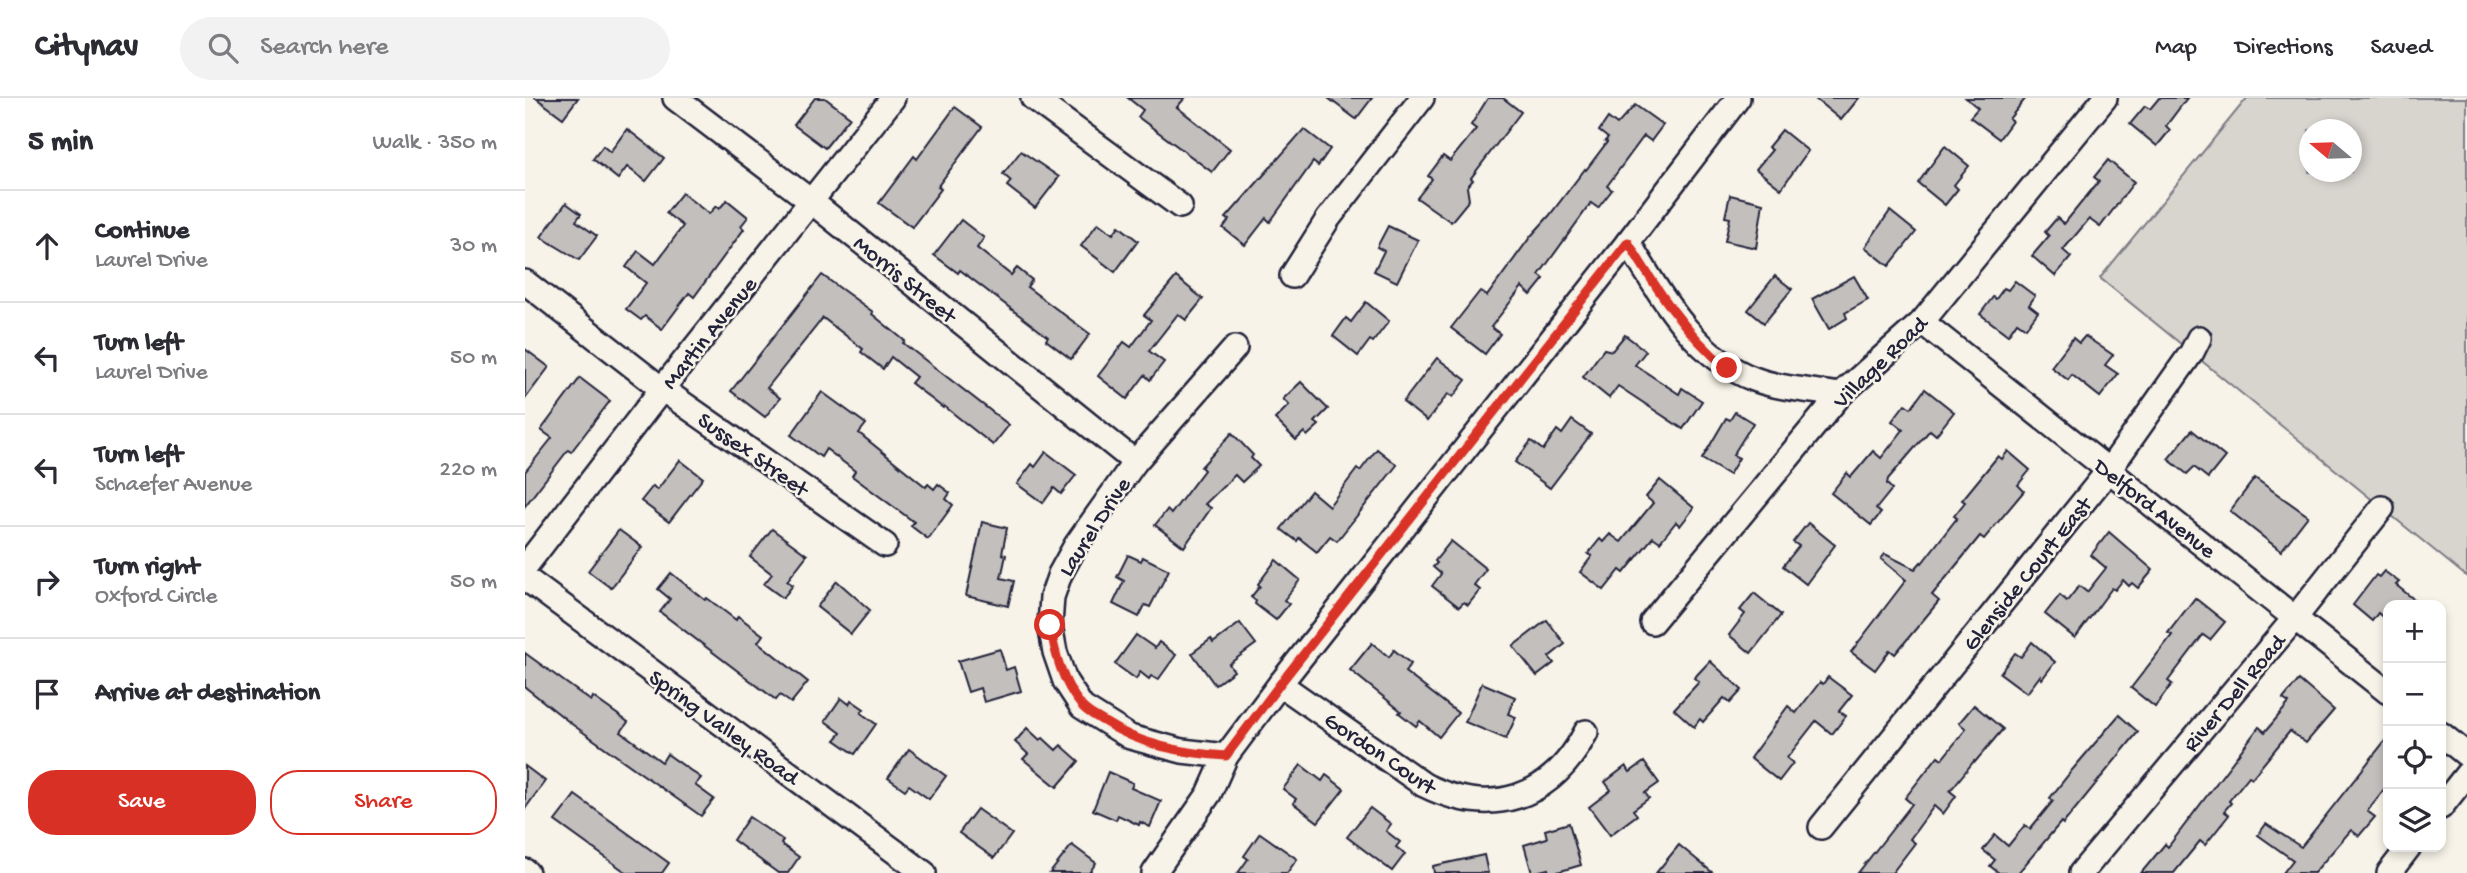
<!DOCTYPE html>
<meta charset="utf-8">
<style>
body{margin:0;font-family:"Gochi Hand",sans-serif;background:#f2f2f3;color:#2b2b33}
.controls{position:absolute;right:21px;bottom:21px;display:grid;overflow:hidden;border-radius:14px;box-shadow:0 4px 10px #0003}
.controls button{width:63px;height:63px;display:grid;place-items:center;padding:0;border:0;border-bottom:2px solid #e1e1e2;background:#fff;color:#2b2b33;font:35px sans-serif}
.compass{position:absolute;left:1774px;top:21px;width:63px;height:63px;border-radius:50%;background:#fff;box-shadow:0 4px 10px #0003;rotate:289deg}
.stop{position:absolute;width:21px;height:21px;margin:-16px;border:5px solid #d93025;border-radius:50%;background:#fff}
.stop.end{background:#d93025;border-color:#fff;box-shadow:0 2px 7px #0008}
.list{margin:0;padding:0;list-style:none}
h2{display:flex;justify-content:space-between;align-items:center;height:91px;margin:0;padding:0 28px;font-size:30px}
h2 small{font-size:23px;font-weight:400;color:#7c7c81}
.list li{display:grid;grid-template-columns:46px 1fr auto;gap:21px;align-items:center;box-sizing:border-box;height:112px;padding:0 28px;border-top:2px solid #e1e1e2}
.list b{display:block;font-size:26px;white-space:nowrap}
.list p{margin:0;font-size:23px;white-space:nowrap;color:#7c7c81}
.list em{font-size:23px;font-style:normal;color:#7c7c81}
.actions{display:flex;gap:14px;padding:21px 28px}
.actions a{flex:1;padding:16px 0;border:2px solid #d93025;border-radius:28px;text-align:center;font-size:24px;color:#d93025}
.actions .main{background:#d93025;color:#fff}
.icon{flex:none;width:38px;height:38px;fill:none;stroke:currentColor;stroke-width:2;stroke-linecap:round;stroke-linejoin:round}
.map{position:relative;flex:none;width:1942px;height:775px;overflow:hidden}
header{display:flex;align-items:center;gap:42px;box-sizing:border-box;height:98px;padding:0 35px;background:#fff;border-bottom:2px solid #e1e1e2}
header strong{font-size:33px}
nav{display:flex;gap:38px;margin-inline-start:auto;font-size:24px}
.search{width:490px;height:63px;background:#f2f2f3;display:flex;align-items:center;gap:18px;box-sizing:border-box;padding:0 24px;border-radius:38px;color:#7c7c81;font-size:26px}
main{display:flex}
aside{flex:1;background:#fff}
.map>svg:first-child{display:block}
</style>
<header>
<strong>Citynav</strong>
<div class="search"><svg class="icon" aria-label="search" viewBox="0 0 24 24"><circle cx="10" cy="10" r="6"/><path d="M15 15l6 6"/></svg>Search here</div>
<nav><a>Map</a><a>Directions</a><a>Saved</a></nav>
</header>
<main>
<aside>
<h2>5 min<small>Walk · 350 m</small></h2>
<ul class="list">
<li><svg class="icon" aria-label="ahead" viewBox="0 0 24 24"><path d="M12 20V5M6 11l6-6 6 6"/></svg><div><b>Continue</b><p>Laurel Drive</p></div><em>30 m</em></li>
<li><svg class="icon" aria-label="left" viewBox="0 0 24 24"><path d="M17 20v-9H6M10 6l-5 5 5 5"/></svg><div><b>Turn left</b><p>Laurel Drive</p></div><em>50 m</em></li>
<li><svg class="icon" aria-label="left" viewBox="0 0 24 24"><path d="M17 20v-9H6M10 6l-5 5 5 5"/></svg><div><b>Turn left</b><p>Schaefer Avenue</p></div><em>220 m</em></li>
<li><svg class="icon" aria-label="right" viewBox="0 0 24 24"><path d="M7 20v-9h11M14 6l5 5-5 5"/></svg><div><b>Turn right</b><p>Oxford Circle</p></div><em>50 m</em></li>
<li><svg class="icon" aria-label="arrive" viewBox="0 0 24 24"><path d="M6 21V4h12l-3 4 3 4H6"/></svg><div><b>Arrive at destination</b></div></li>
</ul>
<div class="actions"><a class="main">Save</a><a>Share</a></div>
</aside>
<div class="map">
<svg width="1942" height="775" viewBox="0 0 1942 775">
<rect width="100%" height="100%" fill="#f7f3e8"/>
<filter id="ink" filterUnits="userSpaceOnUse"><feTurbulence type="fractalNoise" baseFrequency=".0143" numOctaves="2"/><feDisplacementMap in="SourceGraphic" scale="14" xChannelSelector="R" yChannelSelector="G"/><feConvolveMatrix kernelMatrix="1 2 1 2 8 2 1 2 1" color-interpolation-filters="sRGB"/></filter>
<g filter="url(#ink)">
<path fill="#d8d5cf" stroke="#7d7c85" stroke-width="2" fill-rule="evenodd" d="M1722,0H1942V479L1575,180ZM1784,32H1826V74H1784Z"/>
<g fill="#c2bfbd" stroke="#22223b" stroke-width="2">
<path d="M11,0H53L38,20Z"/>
<path d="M290,0H300L325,19L300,50L269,27Z"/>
<path d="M603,0H660L652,9L705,51L687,74L613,19L618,12Z"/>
<path d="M803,0H847L831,21Z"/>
<path d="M963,0H978L996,14L946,80L948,82L942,89L944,102L926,124L892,100L907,81L903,78L918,58L925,63L951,31L946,27Z"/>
<path d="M1289,0H1334L1316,22Z"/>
<path d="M1441,0H1501L1484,21L1487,23L1474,41L1445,19L1453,10Z"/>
<path d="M1634,0H1662L1641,28L1645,32L1632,48L1605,26L1620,8L1625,11Z"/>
<path d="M1110,7L1138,27L1126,43L1119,38L1082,88L1087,92L1073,110L1066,105L1014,177L1019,181L1006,197L997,189L966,229L975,236L960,256L926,230L955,193L962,198L1006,138L1024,118L1060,71L1061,72L1082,44L1080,43L1083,40L1074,33L1083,20L1092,27Z"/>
<path d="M430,9L457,29L413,88L416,91L387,129L354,105L389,58L392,61Z"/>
<path d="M102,31L139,60L121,83L102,69L93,81L68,61L78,48L85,54Z"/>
<path d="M779,31L805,51L793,68L788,64L745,124L741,120L720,147L698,130L704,122L701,120Z"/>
<path d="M1257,32L1283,53L1256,91L1231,71L1247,52L1243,49Z"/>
<path d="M1420,48L1444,68L1429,87L1433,91L1420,107L1393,85Z"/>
<path d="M496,53L534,79L510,110L482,88L486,83L478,76Z"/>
<path d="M1583,62L1609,84L1575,129L1564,121L1538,152L1546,159L1530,178L1507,158L1524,138L1520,134L1532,120L1539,126L1574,83L1569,79Z"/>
<path d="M157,95L184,116L191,108L194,111L202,102L223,119L216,128L219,131L169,199L164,195L137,231L120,218L116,222L101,211L121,185L101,169L113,153L130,166L158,128L141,115Z"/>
<path d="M1205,97L1238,105L1231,150L1200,143L1205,120L1200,119Z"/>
<path d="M41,105L56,116L51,123L72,138L54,162L16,139Z"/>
<path d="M1365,113L1391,134L1364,168L1340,149Z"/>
<path d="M436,122L459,140L452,150L486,177L492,170L507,182L502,189L565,236L546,261L521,242L523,239L435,172L433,175L409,157Z"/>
<path d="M573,125L588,136L594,128L613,143L590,174L556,148Z"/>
<path d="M863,128L893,142L872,184L849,173L859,153L852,149Z"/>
<path d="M297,177L348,214L347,216L380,243L378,245L484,327L468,347L419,308L418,310L386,285L391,279L366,259L358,271L336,254L338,251L298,220L242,290L255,300L240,319L206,293Z"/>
<path d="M1250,178L1267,191L1239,225L1223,212Z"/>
<path d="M1329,178L1343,202L1320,215L1322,220L1304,231L1287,201Z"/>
<path d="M651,179L678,201L661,222L653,216L624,253L639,264L625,282L620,277L602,301L573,278L599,244L606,249L626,222L619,217Z"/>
<path d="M1490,183L1510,198L1504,207L1513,214L1501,230L1492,224L1483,237L1455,216L1468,199L1471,201L1479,190L1483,192Z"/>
<path d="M841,204L864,223L848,244L845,242L833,258L808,238L821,220L826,224Z"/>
<path d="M1100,237L1121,253L1110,267L1154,296L1157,290L1177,303L1158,331L1093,288L1084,300L1058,279L1079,251L1087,253Z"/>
<path d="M1560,238L1588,257L1580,267L1593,276L1575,299L1547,277L1543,282L1526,269L1548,240L1554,245Z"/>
<path d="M0,251L24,269L0,301Z"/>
<path d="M912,260L941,282L928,299L923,296L902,323L878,304Z"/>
<path d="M55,280L85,303L46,354L43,352L0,408V374L27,340L16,332Z"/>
<path d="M776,284L803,311L790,324L794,327L782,338L779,334L771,342L750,321L764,307L758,301Z"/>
<path d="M1400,291L1429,314L1411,337L1405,332L1363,381L1362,386L1367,391L1351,411L1356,415L1346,427L1306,395L1322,375L1326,379L1348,353L1356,360L1378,332L1367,323L1380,306L1386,310Z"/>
<path d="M297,294L341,326L334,335L401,389L403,386L409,391L413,386L425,395L421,401L428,407L403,441L386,428L389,424L327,378L330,373L301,351L296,359L266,337Z"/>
<path d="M1210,314L1228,325L1208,357L1214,360L1204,377L1177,361L1201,320L1205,322Z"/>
<path d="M1047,322L1066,336L1025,390L990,364L1006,343L1018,352L1032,332L1037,336Z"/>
<path d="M1667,332L1700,359L1683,380L1669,369L1662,376L1643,361Z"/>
<path d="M707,335L728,357L726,360L734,368L717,384L710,377L680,406L686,410L659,449L630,427L642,412L646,416L679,372L676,369Z"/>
<path d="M852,351L872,367L812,443L805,438L792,454L774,440L772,443L756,431L786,393L804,408L832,371L835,373Z"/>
<path d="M1483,353L1505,372L1493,387L1499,393L1459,441L1455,438L1407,497L1414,503L1370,556L1365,552L1350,572L1326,554L1381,482L1356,461L1360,456L1390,471L1396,464L1397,465L1432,420L1429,418L1440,404L1437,402L1473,358L1477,361Z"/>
<path d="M521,354L551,377L536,396L529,390L518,405L492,386L507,366L510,369Z"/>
<path d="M155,362L178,380L144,424L116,403L128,388L132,392Z"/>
<path d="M1730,380L1783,418L1756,453L1705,413Z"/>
<path d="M1135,382L1169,410L1155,428L1151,424L1135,444L1128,439L1099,475L1095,472L1079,492L1055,474L1067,458L1063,456L1075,441L1078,444L1085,436L1096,444L1128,405L1121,399Z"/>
<path d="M457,424L482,430L477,456L481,457L476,480L489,483L483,508L441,498Z"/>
<path d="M1283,425L1310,447L1281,486L1258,468L1274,448L1268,444Z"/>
<path d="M247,431L282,457L262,483L268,487L258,500L239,486L247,476L225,459Z"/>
<path d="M94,432L117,449L86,490L63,473Z"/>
<path d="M1584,434L1628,472L1613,490L1607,485L1604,488L1598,482L1590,492L1587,490L1550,540L1520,516L1535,497L1542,503L1554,488L1562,494L1581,470L1566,457Z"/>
<path d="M926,443L961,471L949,487L955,492L943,507L939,504L934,509L907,488L916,476L908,469L912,465L910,463Z"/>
<path d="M603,457L616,463L618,459L644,472L625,509L620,507L614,519L588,506L599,483L592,479Z"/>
<path d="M751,462L775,482L759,502L764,506L751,522L730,506L731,503L726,499L735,488L733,486Z"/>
<path d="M1859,473L1874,484L1871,487L1896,507H1863V524L1853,515L1847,523L1828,507L1851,477L1854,479Z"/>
<path d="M146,475L180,502L182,500L211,522L213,518L238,537L233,544L283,584L266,605L255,597L251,602L135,514L145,501L133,491Z"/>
<path d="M312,483L345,512L326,536L292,509Z"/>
<path d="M1229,495L1256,517L1226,555L1204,537L1220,516L1215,512Z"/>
<path d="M1670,500L1700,524L1685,542L1678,537L1643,583L1647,586L1630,609L1606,590L1647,537L1643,535Z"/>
<path d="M1022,522L1040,546L1024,559L1029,565L1012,578L988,548Z"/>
<path d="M715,525L731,546L704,566L709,573L690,587L667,555L686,541L688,545Z"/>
<path d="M611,537L630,550L634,544L651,557L633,582L626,578L624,581L615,574L611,581L590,566Z"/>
<path d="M1507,544L1530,564L1517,581L1515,578L1502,595L1475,575L1490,555L1496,559Z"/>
<path d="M847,545L864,559L869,552L886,566L880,574L933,615L914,639L895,623L891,628L874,615L876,613L825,572Z"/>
<path d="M475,551L481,572L489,569L496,593L459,604L455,590L443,594L433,563Z"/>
<path d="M0,555L66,603L68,599L103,624L96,634L137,664L142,656L176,680L170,687L189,701L176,718L48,627L0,589Z"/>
<path d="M1185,563L1217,592L1205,605L1199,600L1178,624L1175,621L1169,629L1149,611L1174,584L1169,580Z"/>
<path d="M1303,579L1327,597L1314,613L1321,618L1307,636L1291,623L1262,660L1268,665L1254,683L1225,660L1263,608L1271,615L1295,584L1298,586Z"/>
<path d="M1774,582L1809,612L1781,645L1765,633L1727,680L1724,678L1704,703L1706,705L1699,713L1704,717L1680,747L1675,743L1649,775H1616L1640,746L1643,749L1734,629L1740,634L1764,605L1758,601Z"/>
<path d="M957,585L990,599L983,616L991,619L981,641L940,624Z"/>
<path d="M316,600L324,606L326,602L339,611L336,615L351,626L330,656L310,642L316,635L300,623Z"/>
<path d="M1449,607L1478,631L1450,664L1449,663L1425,693L1431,698L1418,716L1409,708L1385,741L1390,745L1367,775H1333L1387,706L1380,700L1413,658L1417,661L1441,631L1434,625Z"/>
<path d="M1594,617L1613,634L1538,726L1536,724L1493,775H1474L1465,768L1470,762L1458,752L1470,737L1483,748L1500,727L1505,731L1528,703L1525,700L1548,671Z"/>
<path d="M502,630L515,642L518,640L531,652L536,647L554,663L532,689L498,661L503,656L490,644Z"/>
<path d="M1863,639V686L1842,713L1850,719L1834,738L1826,732L1789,775H1758L1768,762L1733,737L1741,726L1776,749Z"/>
<path d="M384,651L421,678L404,701L384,687L380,692L363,680Z"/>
<path d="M1119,664L1134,685L1120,695L1124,700L1108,712L1112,717L1085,737L1064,709L1086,692L1080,684L1101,668L1105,674Z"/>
<path d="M776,667L797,683L801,677L819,691L793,724L768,705L771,701L758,691Z"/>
<path d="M0,668L20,683L0,711Z"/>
<path d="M583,674L608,685L606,690L636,703L625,729L615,724L614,727L593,717L591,722L568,712Z"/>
<path d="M50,697L144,765L137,775H102L30,723Z"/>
<path d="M845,710L866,726L861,733L875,744L871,749L880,756L867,773L822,739Z"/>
<path d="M452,711L487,736L469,760L434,735Z"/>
<path d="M224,719L258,742L256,746L274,759L263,775H253L208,742Z"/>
<path d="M1044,725L1056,767L1029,775H1024L1023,771L1007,775L999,747L1022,740L1020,732Z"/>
<path d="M735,735L772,761L762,775H713L723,761L719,758Z"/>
<path d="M547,747L571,765L564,775H525Z"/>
<path d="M1154,747L1188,775H1131Z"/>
<path d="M959,757L963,775H909L908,768Z"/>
</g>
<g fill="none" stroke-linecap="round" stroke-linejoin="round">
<g stroke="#22223b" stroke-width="28">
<g id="minor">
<path d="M150,0L287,104L610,364"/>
<path d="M508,0L655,108"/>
<path d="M1103,144C1135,196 1169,259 1229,281C1255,291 1287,292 1315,297"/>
<path d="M767,178L803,121L897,0"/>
<path d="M0,184L137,291L360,447"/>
<path d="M1397,224L1863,594"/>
<path d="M0,469L137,291L368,0"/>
<path d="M0,480L399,775"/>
<path d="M1127,524L1315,297L1397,224L1580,0"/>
<path d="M755,586L899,687C966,720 1026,702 1061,634"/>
<path d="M1916,636L1942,657"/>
<path d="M701,658L657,653L605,639L557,609L540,583L530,554L525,527L527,499L535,476L551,447L610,364L710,250"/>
<path d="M1916,709L1942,676"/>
<path d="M1296,729L1584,372L1667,254L1674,240"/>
<path d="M0,773L2,775"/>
<path d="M629,775L684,696L701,658L755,586L1103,144L1213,0"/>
<path d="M1556,775L1770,520L1857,410"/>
<path d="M1864,775L1884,749"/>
</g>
</g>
<use href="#minor" stroke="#f7f3e8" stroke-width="23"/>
</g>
</g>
<g fill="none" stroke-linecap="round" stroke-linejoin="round" filter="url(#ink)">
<path stroke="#d93025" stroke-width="9" d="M525,527C530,556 537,584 556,607C561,614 570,618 578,623C615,647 657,655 701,658L755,586L1103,144C1132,192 1159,234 1202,270"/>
</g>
<g text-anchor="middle" stroke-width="5" stroke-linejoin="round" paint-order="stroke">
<g font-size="23" fill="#22223b" stroke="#f7f3e8">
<text transform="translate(381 180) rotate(39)" y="8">Morris Street</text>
<text transform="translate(183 234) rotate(-51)" y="8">Martin Avenue</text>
<text transform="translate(1354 263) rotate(-44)" y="8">Village Road</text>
<text transform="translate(229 355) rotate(35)" y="8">Sussex Street</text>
<text transform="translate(1631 409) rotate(38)" y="8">Delford Avenue</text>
<text transform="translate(568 428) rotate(-57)" y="8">Laurel Drive</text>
<text transform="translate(1501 475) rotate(-51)" y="8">Glenside Court East</text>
<text transform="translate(1708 594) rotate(-50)" y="8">River Dell Road</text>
<text transform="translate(200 628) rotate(36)" y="8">Spring Valley Road</text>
<text transform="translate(856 654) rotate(34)" y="8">Gordon Court</text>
</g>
</g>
</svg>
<div class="controls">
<button>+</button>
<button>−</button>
<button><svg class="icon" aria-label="locate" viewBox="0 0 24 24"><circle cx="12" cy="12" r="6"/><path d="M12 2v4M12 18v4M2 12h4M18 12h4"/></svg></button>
<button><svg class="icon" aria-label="layers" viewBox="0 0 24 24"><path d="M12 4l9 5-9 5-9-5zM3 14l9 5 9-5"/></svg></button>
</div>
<svg class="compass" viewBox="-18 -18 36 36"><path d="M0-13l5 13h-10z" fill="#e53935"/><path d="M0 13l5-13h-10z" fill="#7c7c81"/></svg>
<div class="stop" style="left:525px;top:527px"></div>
<div class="stop end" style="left:1202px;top:270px"></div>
</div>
</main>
